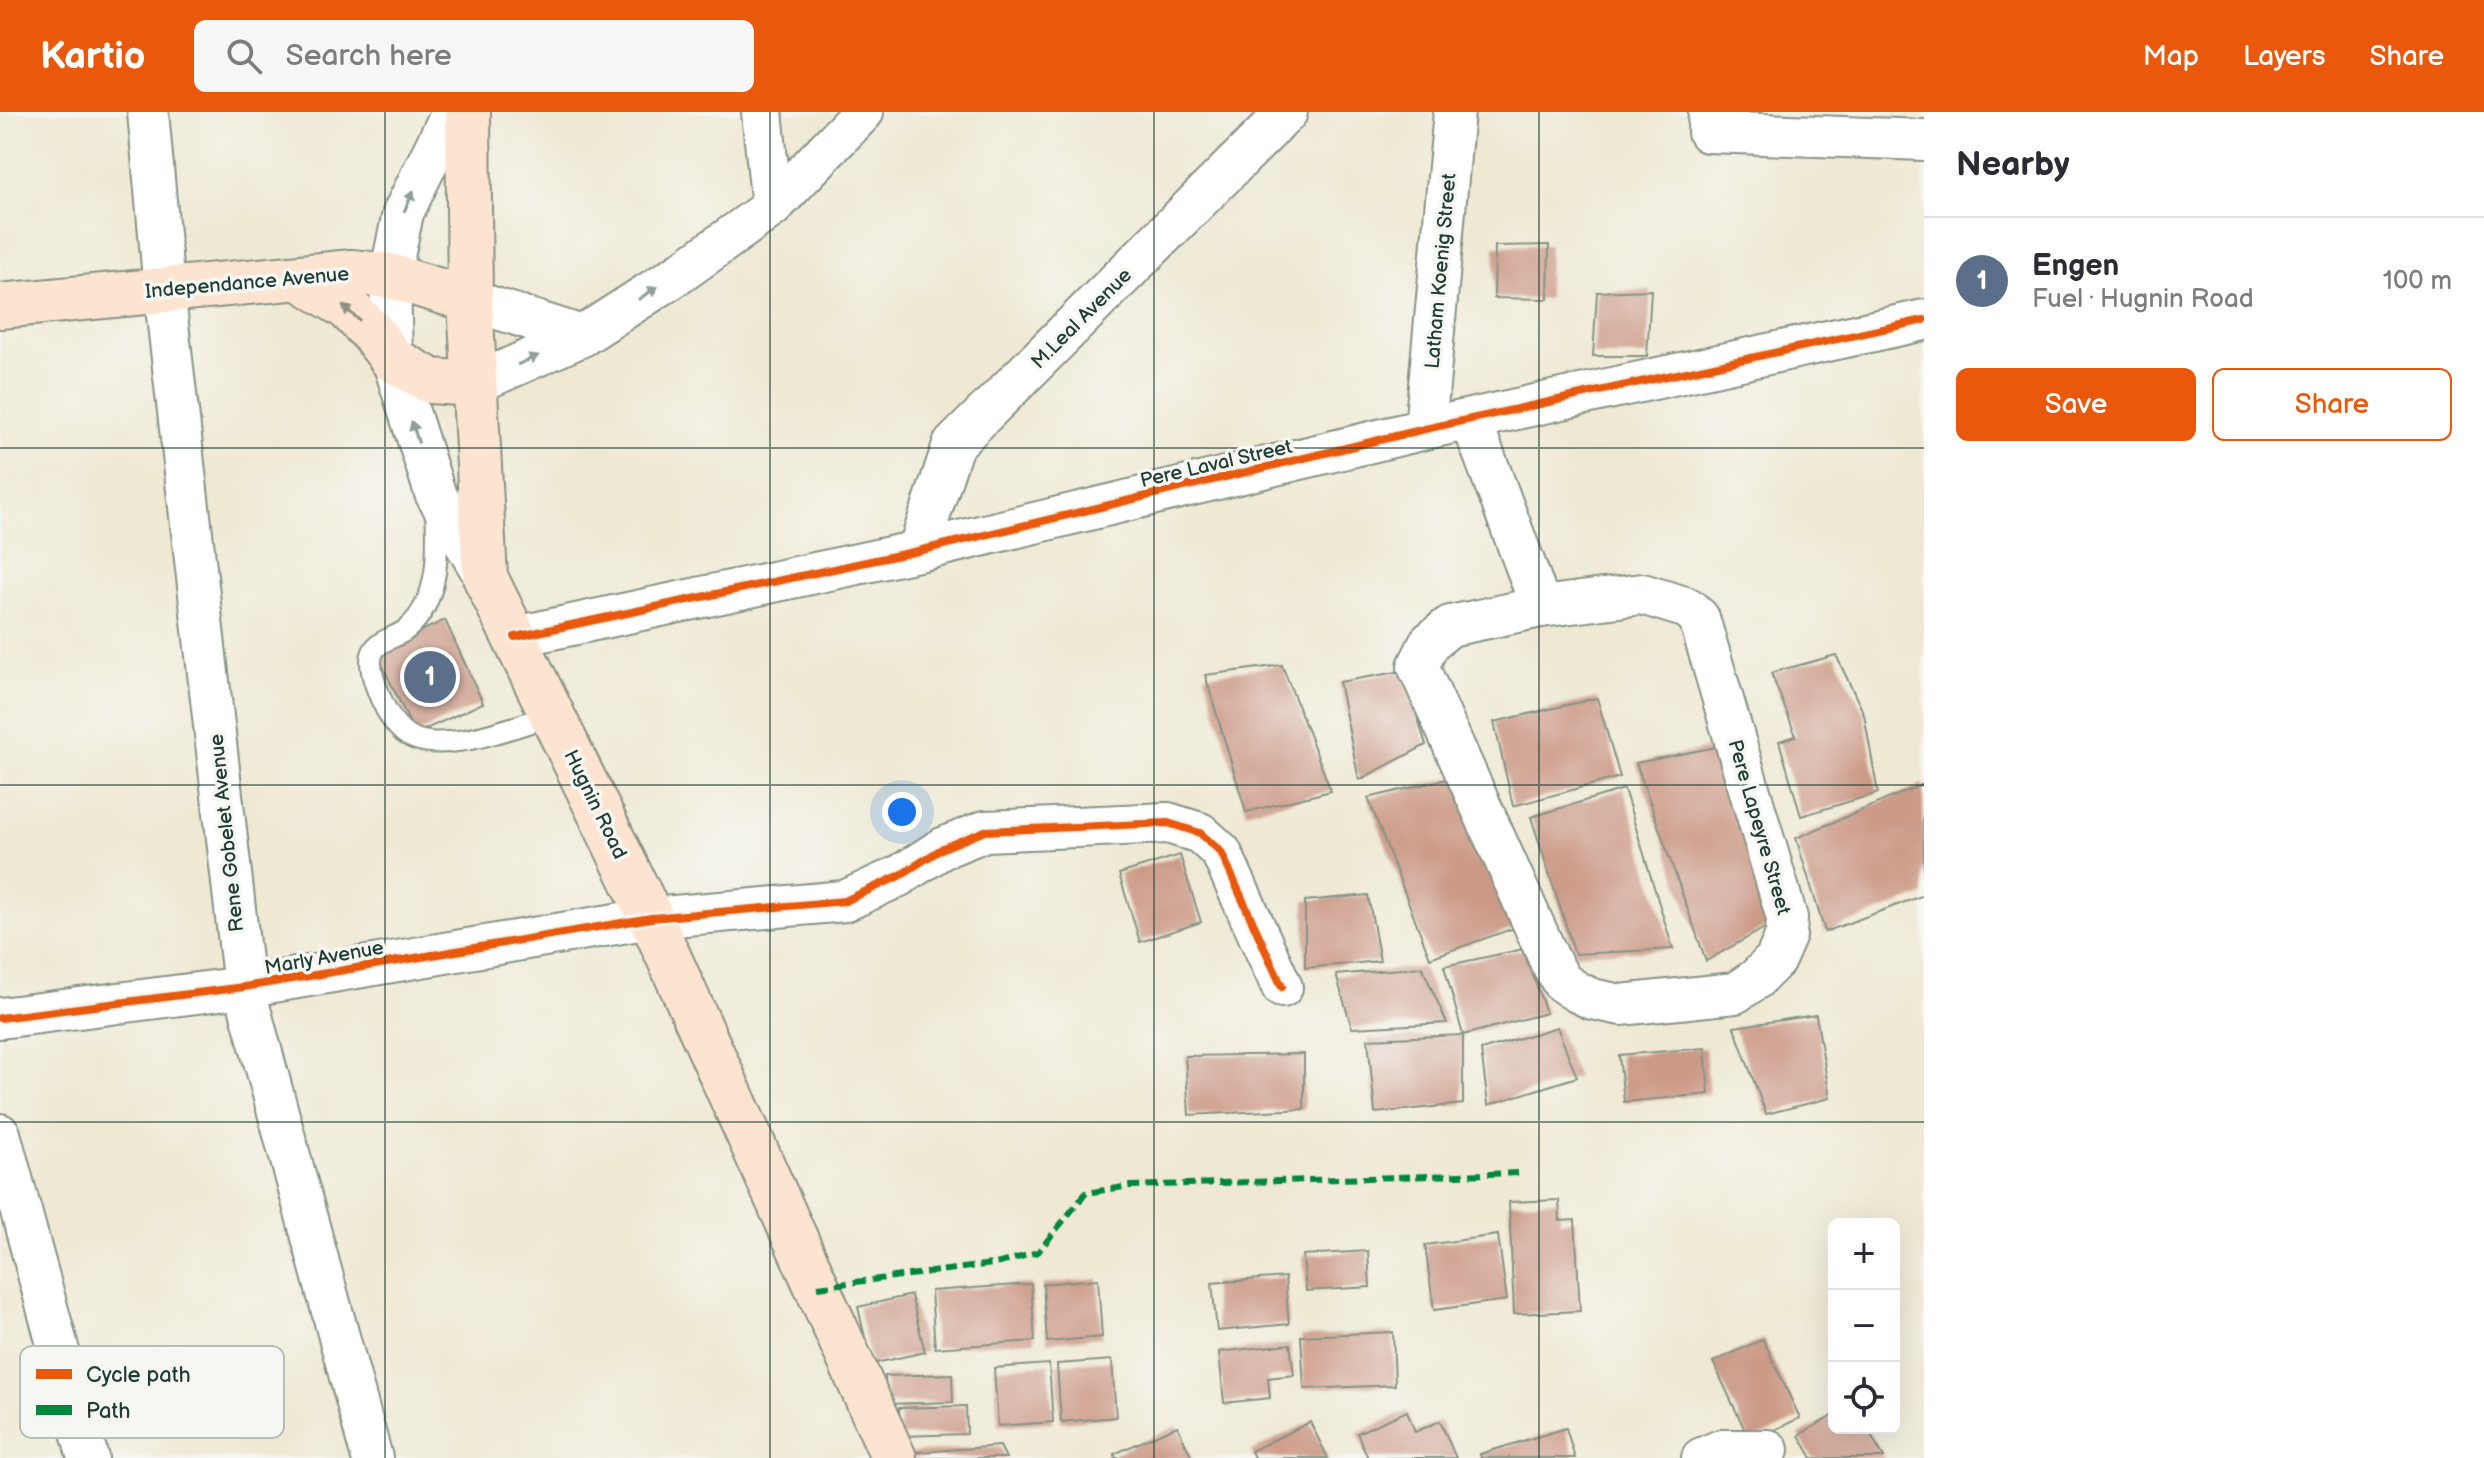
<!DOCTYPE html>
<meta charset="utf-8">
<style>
body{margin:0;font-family:"Balsamiq Sans",sans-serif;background:#f7f7f7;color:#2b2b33}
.controls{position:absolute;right:24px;bottom:24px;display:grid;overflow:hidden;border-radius:12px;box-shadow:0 8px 32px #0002}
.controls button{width:72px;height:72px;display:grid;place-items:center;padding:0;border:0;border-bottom:2px solid #e1e1e2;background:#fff;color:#2b2b33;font:40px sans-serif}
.you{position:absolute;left:902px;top:700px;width:28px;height:28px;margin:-20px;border:6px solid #fff;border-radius:50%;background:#1a73e8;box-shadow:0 0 0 12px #1a73e833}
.badge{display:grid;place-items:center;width:52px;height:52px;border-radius:50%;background:#ea580c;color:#fff;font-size:26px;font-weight:700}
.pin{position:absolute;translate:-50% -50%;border:4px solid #fff;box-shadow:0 2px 8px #0006}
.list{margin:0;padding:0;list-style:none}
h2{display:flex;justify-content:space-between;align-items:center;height:104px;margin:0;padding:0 32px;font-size:34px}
h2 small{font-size:26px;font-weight:400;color:#7c7c81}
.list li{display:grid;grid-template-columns:52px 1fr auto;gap:24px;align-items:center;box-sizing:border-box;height:128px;padding:0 32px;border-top:2px solid #e1e1e2}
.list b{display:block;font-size:30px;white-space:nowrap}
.list p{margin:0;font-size:26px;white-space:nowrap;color:#7c7c81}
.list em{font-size:26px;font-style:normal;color:#7c7c81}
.actions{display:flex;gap:16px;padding:24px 32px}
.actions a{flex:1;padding:18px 0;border:2px solid #ea580c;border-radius:12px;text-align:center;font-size:28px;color:#ea580c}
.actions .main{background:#ea580c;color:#fff}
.icon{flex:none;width:44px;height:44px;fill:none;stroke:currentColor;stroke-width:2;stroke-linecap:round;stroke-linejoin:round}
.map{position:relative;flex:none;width:1924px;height:1346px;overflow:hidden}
header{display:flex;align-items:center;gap:48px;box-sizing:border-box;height:112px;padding:0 40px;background:#ea580c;color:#fff}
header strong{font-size:38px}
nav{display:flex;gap:44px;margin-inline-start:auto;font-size:28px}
.search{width:560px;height:72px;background:#f7f7f7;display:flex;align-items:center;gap:20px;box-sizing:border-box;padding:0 28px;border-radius:12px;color:#7c7c81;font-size:30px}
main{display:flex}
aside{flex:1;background:#fff}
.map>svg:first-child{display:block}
</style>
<header>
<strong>Kartio</strong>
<div class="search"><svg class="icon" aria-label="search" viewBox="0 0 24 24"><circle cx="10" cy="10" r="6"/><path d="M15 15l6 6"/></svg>Search here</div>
<nav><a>Map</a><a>Layers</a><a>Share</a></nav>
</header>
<main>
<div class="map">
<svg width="1924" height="1346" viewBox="0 0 1924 1346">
<rect width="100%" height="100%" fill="#f6f6f2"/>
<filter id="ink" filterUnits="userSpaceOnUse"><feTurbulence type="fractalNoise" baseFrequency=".0125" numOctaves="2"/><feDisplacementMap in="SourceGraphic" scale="16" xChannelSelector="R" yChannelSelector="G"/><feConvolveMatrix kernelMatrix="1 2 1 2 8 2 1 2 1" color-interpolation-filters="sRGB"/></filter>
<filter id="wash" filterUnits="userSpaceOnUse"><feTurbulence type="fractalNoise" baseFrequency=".006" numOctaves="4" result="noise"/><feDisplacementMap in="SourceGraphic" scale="32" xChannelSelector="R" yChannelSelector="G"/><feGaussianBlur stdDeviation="1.8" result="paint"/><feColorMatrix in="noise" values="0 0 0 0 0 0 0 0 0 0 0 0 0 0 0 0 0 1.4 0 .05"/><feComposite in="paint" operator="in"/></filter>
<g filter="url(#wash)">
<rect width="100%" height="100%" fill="#efe9d3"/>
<g id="blocks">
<g fill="#cc9a87">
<path d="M1549,133L1548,187L1494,186L1495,134Z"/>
<path d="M1651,178L1647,244H1593L1597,180Z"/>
<path d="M445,508L483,591L415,622L376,540Z"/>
<path d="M1836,543L1864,602L1878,681L1801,704L1779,629L1796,624L1771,561Z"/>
<path d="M1282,553L1331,679L1246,700L1205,563Z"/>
<path d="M1403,559L1426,633L1359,668L1339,570Z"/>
<path d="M1597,586L1620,665L1513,694L1494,610Z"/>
<path d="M1721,634L1775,810L1706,849L1636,651Z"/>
<path d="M1459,664L1520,814L1430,846L1368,686Z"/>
<path d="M1923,672L1924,783L1825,820L1796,726Z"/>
<path d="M1624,677L1673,837L1575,842L1531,705Z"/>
<path d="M1180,743L1201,810L1140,830L1119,762Z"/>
<path d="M1368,783L1380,849L1305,856V789Z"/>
<path d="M1524,837L1546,901L1463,923L1444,854Z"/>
<path d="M1422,855L1447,911L1352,916L1336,863Z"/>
<path d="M1816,903L1830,986L1766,1002L1734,915Z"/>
<path d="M1557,915L1577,965L1488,993L1481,938Z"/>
<path d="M1463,923V992L1375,1001L1368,927Z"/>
<path d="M1705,936L1709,982L1624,990L1619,943Z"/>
<path d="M1304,942V997L1189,1003L1185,944Z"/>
<path d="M1559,1088L1560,1109L1575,1108L1580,1199L1514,1202L1509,1090Z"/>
<path d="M1498,1123L1507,1188L1434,1198L1425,1133Z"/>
<path d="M1368,1139L1370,1175L1306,1179L1303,1143Z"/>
<path d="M1285,1165L1289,1212L1217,1219L1212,1171Z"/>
<path d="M1098,1167L1102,1225L1047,1230L1043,1172Z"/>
<path d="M1031,1172L1035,1229L935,1236L931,1179Z"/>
<path d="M911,1183L925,1240L871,1252L858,1195Z"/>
<path d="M1393,1220L1395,1273L1304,1277L1301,1224Z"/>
<path d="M1763,1227L1800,1306L1750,1329L1713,1250Z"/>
<path d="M1290,1232L1294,1263L1268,1266L1270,1286L1224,1291L1219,1240Z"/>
<path d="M1112,1248L1116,1305L1061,1310L1057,1252Z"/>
<path d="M1049,1252L1053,1310L998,1314L994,1256Z"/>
<path d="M952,1262L953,1290L886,1292L885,1264Z"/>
<path d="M966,1294L967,1322L900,1324L899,1296Z"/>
<path d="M1407,1299L1415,1320L1440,1309L1456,1346H1368L1357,1321Z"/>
<path d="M1834,1303V1316H1867L1884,1346H1812L1799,1323Z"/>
<path d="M1310,1310L1328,1346H1254L1251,1339Z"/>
<path d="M1177,1314L1192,1346H1116L1114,1342Z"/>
<path d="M1566,1316L1575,1346H1481L1480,1342Z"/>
<path d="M1000,1334L1006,1346H910L907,1341Z"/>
</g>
</g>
</g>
<g filter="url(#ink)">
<use href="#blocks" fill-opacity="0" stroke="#879384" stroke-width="2"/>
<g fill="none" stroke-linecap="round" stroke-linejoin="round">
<g stroke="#879384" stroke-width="24">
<path id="lane" d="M436,396C438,436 441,488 407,517C398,525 378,528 373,540C367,553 376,575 381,587C385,596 393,611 401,618C432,649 515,614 552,603"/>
</g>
<g stroke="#879384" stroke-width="44">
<g id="street">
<path d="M148,0L164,177L244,875L372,1346"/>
<path d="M452,0L403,101L390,164L392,247L435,381L485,465"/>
<path d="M762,0L772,95"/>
<path d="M1709,0L1708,20L1924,28"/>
<path d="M470,188L582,224"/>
<path d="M474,272L582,224L683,159L772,95L863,0"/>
<path d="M1471,308L1541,495"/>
<path d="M1425,317L1454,0"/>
<path d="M918,439L953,333L1287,0"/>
<path d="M1642,482L1688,496L1699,506L1787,806L1786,823L1775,848L1756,867L1735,881L1621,893L1592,887L1577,880L1562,870L1550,849L1418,554L1430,530L1450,514L1541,495Z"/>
<path d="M515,525L918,439L1425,317L1924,208"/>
<path d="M0,906L244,875L651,806L845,789L899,764L943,736L985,719L1168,711L1200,721L1221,740L1282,875"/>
<path d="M0,1022L88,1346"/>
<path d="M1702,1346L1721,1338H1768"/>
</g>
</g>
<g stroke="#879384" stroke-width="48">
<g id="secondary">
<path d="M468,0L470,188L485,465L651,806L894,1346"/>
<path d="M300,166L348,196L374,223L392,247L431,269L474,272"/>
<path d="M0,194L352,160L390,164L470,188"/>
</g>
</g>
<use href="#lane" stroke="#fff" stroke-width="20"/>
<use href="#street" stroke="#fff" stroke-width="40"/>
<use href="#secondary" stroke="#fde4d0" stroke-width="44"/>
<path stroke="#00873e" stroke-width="6" stroke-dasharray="12 6" stroke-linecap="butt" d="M818,1175L1000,1151L1038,1140L1086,1081L1130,1074L1518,1061"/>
<g stroke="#f6f6f2" stroke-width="13">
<g id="cycleway">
<path d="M515,525L918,439L1425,317L1924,208"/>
<path d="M0,906L244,875L651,806L845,789L899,764L943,736L985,719L1168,711L1200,721L1221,740L1282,875"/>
</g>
</g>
<use href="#cycleway" stroke="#e8590c" stroke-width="8"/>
</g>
<defs><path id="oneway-solid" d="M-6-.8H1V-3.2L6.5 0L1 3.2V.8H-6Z" transform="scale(2)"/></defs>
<g fill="#8f9e9a">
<use href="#oneway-solid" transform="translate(409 89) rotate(-65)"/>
<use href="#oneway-solid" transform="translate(648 181) rotate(-33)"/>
<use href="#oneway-solid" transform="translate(528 248) rotate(-24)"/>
<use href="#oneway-solid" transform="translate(415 320) rotate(-108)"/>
</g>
<use fill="#8e9082" href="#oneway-solid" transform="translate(351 201) rotate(-139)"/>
</g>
<path fill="none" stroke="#1f3d34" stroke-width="2" stroke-opacity="0.55" d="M385,0V1346M770,0V1346M1154,0V1346M1539,0V1346M0,336H1924M0,673H1924M0,1010H1924"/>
<g text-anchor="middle" stroke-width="7" stroke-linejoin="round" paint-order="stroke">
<g font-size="20" fill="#1f3d34" stroke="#f6f6f2">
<text transform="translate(1440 159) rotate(-85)" y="7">Latham Koenig Street</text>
<text transform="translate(247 170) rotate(-5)" y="7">Independance Avenue</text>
<text transform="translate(1081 206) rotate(-45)" y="7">M.Leal Avenue</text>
<text transform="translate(1216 351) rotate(-13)" y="7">Pere Laval Street</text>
<text transform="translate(596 692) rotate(64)" y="7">Hugnin Road</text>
<text transform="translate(1760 715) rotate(74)" y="7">Pere Lapeyre Street</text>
<text transform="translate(226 721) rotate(-96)" y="7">Rene Gobelet Avenue</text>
<text transform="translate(324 845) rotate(-10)" y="7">Marly Avenue</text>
</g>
</g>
<rect x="20" y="1234" width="264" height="92" rx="12" fill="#f6f6f2" stroke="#b6beb9" stroke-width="2"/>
<rect x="36" y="1257" width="36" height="10" fill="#e8590c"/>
<rect x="36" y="1293" width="36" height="10" fill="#00873e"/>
<g font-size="22" fill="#1f3d34">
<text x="86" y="1270">Cycle path</text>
<text x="86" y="1306">Path</text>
</g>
</svg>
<div class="controls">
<button>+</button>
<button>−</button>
<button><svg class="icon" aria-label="locate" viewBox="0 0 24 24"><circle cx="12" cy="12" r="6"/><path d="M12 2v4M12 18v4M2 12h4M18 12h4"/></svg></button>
</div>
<div class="you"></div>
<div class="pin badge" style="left:430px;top:565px;background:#5c6f8a">1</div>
</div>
<aside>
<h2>Nearby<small></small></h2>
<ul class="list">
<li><span class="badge" style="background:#5c6f8a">1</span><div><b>Engen</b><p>Fuel · Hugnin Road</p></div><em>100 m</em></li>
</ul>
<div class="actions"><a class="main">Save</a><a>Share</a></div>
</aside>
</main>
